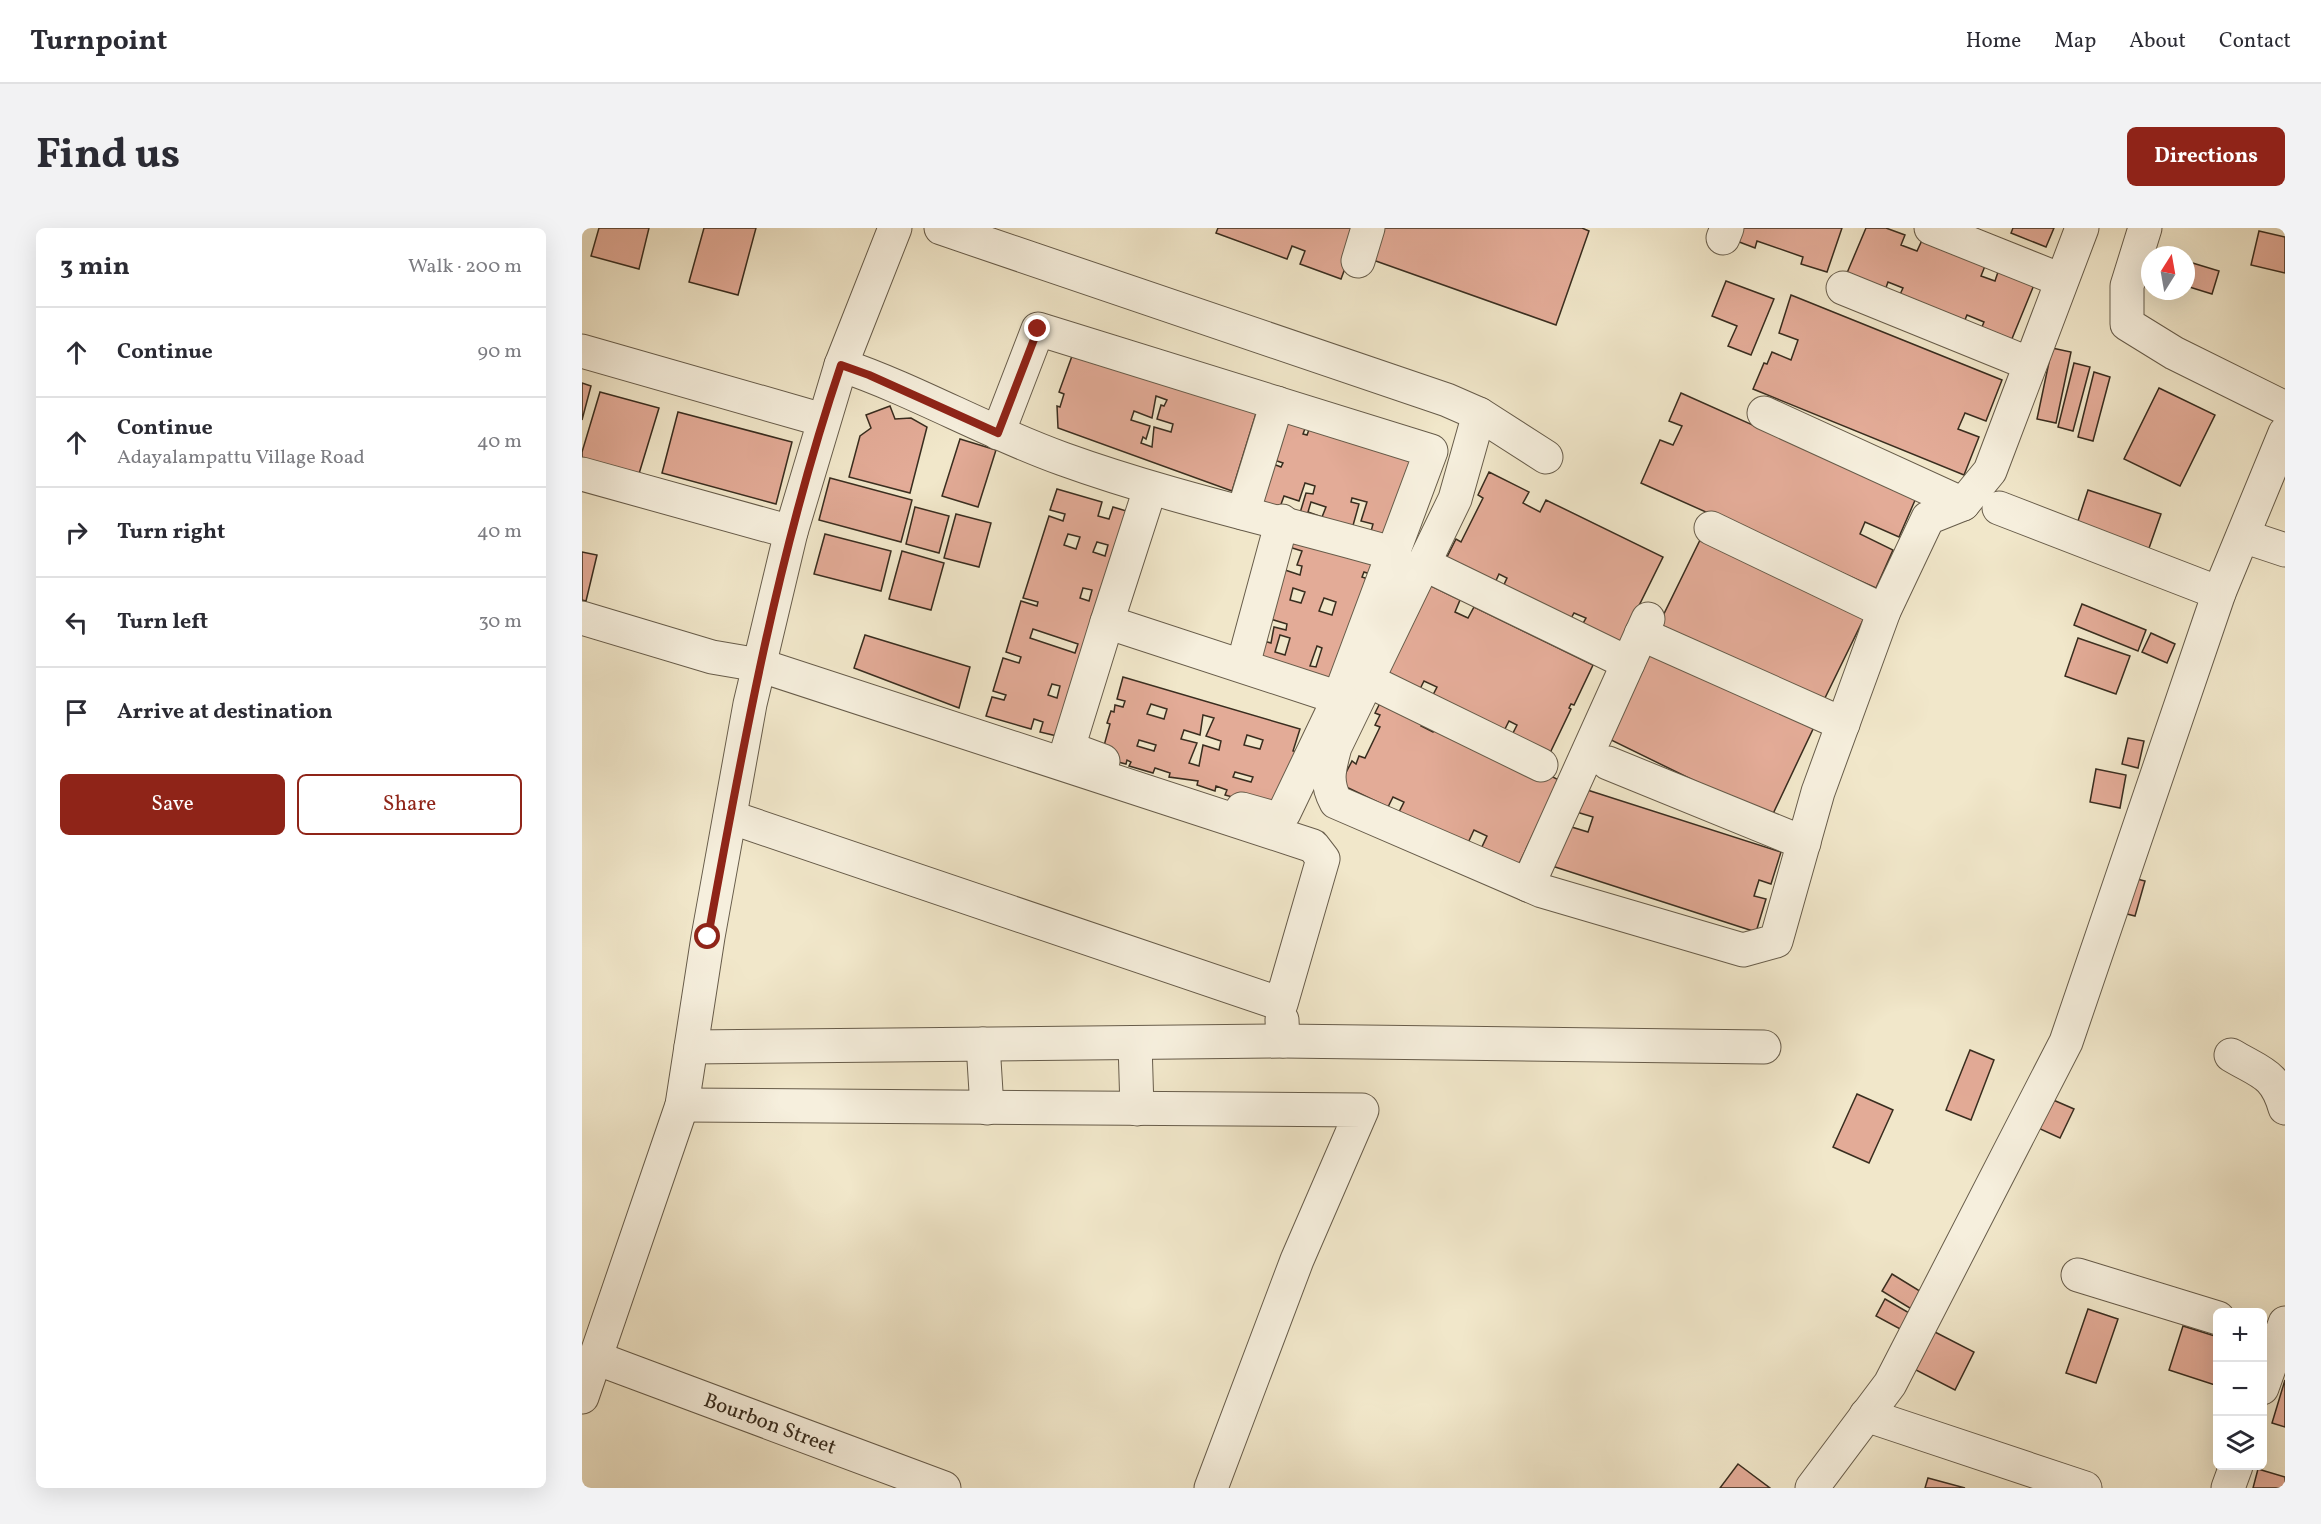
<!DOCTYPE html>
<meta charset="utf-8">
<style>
body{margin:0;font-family:Vollkorn,serif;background:#f2f2f3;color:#2b2b33}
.controls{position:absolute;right:18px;bottom:18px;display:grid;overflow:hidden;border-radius:9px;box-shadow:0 6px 24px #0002}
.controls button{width:54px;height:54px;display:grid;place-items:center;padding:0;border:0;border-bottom:2px solid #e1e1e2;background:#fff;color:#2b2b33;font:30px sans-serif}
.compass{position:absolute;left:1559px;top:18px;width:54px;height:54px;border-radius:50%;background:#fff;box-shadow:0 6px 24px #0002;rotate:11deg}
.stop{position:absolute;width:18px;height:18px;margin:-14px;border:4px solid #8f2418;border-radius:50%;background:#fff}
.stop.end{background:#8f2418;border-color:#fff;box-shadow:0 2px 6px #0008}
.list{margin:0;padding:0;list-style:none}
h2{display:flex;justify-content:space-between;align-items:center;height:78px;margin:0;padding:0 24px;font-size:26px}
h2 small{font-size:20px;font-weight:400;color:#7c7c81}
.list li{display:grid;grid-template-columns:39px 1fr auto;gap:18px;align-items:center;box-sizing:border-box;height:90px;padding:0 24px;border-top:2px solid #e1e1e2}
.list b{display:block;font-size:22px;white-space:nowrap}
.list p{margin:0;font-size:20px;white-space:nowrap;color:#7c7c81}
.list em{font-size:20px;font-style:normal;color:#7c7c81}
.actions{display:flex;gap:12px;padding:18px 24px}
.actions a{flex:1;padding:14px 0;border:2px solid #8f2418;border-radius:9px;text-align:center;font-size:21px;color:#8f2418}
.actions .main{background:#8f2418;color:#fff}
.icon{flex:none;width:33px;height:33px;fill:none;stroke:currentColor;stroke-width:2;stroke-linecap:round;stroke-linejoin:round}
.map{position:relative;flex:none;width:1703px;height:1260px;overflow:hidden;border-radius:9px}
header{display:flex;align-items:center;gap:36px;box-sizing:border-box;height:84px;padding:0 30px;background:#fff;border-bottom:2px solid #e1e1e2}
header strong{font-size:28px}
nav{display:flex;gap:33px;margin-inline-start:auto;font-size:21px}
.intro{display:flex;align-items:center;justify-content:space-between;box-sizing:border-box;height:144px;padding:0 36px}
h1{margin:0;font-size:42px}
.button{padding:15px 27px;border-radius:9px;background:#8f2418;color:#fff;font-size:21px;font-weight:700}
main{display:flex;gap:36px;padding:0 36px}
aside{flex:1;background:#fff;border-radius:9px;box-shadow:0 6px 24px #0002}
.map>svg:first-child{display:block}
</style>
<header>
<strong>Turnpoint</strong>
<nav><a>Home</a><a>Map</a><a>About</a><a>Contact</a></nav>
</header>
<div class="intro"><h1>Find us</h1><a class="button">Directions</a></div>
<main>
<aside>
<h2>3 min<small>Walk · 200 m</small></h2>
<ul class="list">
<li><svg class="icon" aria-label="ahead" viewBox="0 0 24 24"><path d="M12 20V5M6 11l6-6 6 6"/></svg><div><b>Continue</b></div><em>90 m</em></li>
<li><svg class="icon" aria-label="ahead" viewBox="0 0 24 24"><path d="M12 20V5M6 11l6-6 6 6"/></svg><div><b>Continue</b><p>Adayalampattu Village Road</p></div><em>40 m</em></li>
<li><svg class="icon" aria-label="right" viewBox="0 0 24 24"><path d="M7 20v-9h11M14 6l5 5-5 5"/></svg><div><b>Turn right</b></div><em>40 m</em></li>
<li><svg class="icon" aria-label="left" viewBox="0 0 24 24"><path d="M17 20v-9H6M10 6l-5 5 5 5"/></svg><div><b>Turn left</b></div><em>30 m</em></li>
<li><svg class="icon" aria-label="arrive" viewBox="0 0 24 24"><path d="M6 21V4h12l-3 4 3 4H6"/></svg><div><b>Arrive at destination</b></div></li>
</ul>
<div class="actions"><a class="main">Save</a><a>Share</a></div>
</aside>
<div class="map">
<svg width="1703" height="1260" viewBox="0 0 1703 1260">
<rect width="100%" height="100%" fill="#f1e7ca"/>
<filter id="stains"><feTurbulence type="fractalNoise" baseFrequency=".00333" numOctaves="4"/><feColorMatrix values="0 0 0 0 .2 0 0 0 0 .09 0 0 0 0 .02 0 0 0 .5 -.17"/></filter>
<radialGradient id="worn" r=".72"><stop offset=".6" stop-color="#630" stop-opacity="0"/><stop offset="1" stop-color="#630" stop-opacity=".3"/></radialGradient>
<g fill="#e3ab97" stroke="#392d1f" stroke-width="1.5" fill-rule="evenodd">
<path d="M17,0H67L57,41L9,28Z"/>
<path d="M122,0H174L156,67L107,54Z"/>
<path d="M636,0H778L759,51L718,36L723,23L710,18L705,31L634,5Z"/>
<path d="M802,0H1000L1007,3L974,97L791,32Z"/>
<path d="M1156,0H1260L1245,44L1219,36L1221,29L1175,13L1173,20L1152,12Z"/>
<path d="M1284,0H1304L1323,7L1319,17L1335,23L1342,8L1405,33L1399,48L1413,53L1418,38L1454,52L1427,118L1397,106L1402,94L1385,87L1380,99L1315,73L1321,60L1306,54L1301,68L1262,52Z"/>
<path d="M1431,0H1472L1464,19L1429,5Z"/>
<path d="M1677,3L1703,9V45L1669,37Z"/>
<path d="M1604,33L1637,43L1630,66L1604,58Z"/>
<path d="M1144,53L1192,71L1169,127L1146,118L1155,98L1130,88Z"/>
<path d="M1209,67L1420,152L1404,193L1383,185L1376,201L1397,209L1382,247L1171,161L1182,135L1185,136L1190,124L1209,132L1216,112L1197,105Z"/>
<path d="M494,117L676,179L650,263L476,200L475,178L478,179L482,166L477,164ZM574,168L585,172L582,178L579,177L575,191L591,196L589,204L572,199L570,219L559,215L561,209L564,211L568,198L549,192L552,183L570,190Z"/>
<path d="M1470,120L1489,124L1474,195L1455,191Z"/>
<path d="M1492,135L1508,139L1491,203L1476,199Z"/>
<path d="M1512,144L1528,149L1511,213L1496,209Z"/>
<path d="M0,155L9,158L0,192Z"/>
<path d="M1577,160L1633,187L1598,258L1542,231Z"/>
<path d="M18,164L77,180L56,249L0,233V224Z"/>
<path d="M1099,165L1334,270L1317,309L1283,294L1278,306L1311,322L1294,360L1059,255L1078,212L1091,217L1100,198L1087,193Z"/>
<path d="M308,178L313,191L329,190L345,199L328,265L267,249L278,208L289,200L284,187Z"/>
<path d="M96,184L210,214L194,276L80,245Z"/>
<path d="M701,191L724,198L721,206L725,207L728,199L837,232L810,314L788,307L791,296L779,293L785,274L770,270L769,274L777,276L770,301L718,285L724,265L731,266L733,258L723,255L717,273L702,268L698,279L676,272L691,236L699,239L701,235L689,231ZM729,274L744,279L740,289L726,284Z"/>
<path d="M378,211L414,222L396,279L360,268Z"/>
<path d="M907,244L947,264L941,275L958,284L964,272L1081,329L1037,418L999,399L1004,390L992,385L987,394L920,361L925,350L917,346L912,357L863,333L874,311L879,314L901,270L896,267Z"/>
<path d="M248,250L330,272L319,314L237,292Z"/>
<path d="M475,261L520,274L516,288L527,291L531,279L551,285L475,508L458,504L461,494L452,491L449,501L404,488L410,469L422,472L424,467L411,463L421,430L437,435L439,429L424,424L439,373L455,378L456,374L441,370L467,288L481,293L483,286L468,282ZM486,306L498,309L494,321L482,317ZM515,314L526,317L523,328L511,324ZM501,360L510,362L507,373L498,370ZM451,401L496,416L493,425L448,410ZM470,456L478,458L475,470L466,467Z"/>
<path d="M1506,262L1579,286L1566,323L1494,299Z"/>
<path d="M333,279L367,288L357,325L324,316Z"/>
<path d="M374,286L409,295L397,339L362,330Z"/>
<path d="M711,304L796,330L791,347L782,344L780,349L789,352L757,457L672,432L678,412L689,415L692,399L704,402L705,396L685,390L700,341L718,347L720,338L715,337L720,323L707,319ZM711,360L723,364L719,375L708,372ZM742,370L754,374L750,387L737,383ZM698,407L708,410L703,427L693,424ZM735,418L740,420L734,439L728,438Z"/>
<path d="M243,306L309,323L299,363L232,346Z"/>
<path d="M1120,308L1283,388L1240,476L1077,396Z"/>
<path d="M320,323L362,335L349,382L307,371Z"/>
<path d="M0,324L15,327L4,373L0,372Z"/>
<path d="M839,353L878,372L873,384L886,390L892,379L1011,437L992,477L989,476L987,480L989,481L968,525L930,507L935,497L927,493L922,503L851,467L855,459L842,453L838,461L795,440Z"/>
<path d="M1500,376L1564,402L1556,423L1492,397Z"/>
<path d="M1569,405L1593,416L1585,435L1560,424Z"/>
<path d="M283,407L388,439L377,480L272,440Z"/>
<path d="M1496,410L1548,428L1534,466L1483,448Z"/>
<path d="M1068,420L1232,499L1189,590L1025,510Z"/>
<path d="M541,449L718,501L711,523L717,524L694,581L643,567L645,562L634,558L633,563L615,557L616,553L587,549L588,545L573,540L571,545L547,538L549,534L545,532L544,536L528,532L520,525L528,496L525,495L529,483L532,484L533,477L541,479L543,473L535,471ZM569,476L585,481L582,491L565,486ZM621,487L632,490L624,508L639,513L637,522L621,517L617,538L607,535L615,515L599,511L602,502L618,507ZM665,507L681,512L678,521L662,517ZM557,512L574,517L572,523L555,518ZM653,544L671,549L669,554L651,549Z"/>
<path d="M802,467L844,488L839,498L851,504L856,493L977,552L935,640L898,623L905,608L892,602L885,617L817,584L822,574L811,569L806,579L758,556L770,533L774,536L777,528L783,530L798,499L793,497L798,487L793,485Z"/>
<path d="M1546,510L1562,513L1556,540L1540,536Z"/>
<path d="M1514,541L1544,547L1538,580L1508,574Z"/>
<path d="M996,559L1199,624L1189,656L1177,652L1172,668L1184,671L1174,704L970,638L983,597L1006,604L1011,589L988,582Z"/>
<path d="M1547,649L1563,653L1553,688L1537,684Z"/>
<path d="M1388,822L1412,832L1389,892L1364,882Z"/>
<path d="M1275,866L1311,882L1287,935L1251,919Z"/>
<path d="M1469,871L1492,881L1478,910L1456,900Z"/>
<path d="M1310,1046L1341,1065L1331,1082L1300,1063Z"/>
<path d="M1303,1071L1329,1086L1320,1102L1294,1088Z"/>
<path d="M1506,1081L1536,1091L1514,1155L1484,1145Z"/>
<path d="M1601,1098L1636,1109V1158L1587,1142Z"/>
<path d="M1349,1102L1392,1124L1373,1162L1330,1140Z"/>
<path d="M1703,1152V1199L1690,1195Z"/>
<path d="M1156,1236L1188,1260H1138Z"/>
<path d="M1676,1241L1703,1249V1260H1671Z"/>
<path d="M1346,1250L1383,1260H1343Z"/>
</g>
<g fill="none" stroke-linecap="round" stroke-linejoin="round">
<g stroke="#675c4a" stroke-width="35">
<g id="minor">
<path d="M359,0L865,172L897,186L873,271L753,519C747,541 743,554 754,574L960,663L1161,722L1194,713L1236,564L1302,383L1346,290L1381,276L1408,243L1500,0"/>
<path d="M1349,0L1479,52"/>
<path d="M1563,0L1545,58V96L1592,125L1703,180"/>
<path d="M1141,10L1145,0"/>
<path d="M776,33L786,0"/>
<path d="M1261,60L1448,136"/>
<path d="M0,123L241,192"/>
<path d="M259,137C335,163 405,204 481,231C589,270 702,294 813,326"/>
<path d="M1182,185L1381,276"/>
<path d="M897,186L964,229"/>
<path d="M416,205L456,101L849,223L757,470L702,585L692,590L660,581"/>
<path d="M0,246L209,304L259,137L313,0"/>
<path d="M568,261L525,394L757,470"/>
<path d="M1417,280L1637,365"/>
<path d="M661,285L695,175"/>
<path d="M1129,300L1302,383"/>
<path d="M1661,308L1703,322"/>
<path d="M842,336L1046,435"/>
<path d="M0,390L130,429L177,437L731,618L741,631L699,776L148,589"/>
<path d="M1059,406L1261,496"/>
<path d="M661,437L700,293"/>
<path d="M787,453L959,537"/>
<path d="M521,533L486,520L525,394"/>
<path d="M1026,535L1222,615"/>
<path d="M946,657L1066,391"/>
<path d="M700,792L701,813L1182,819"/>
<path d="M553,815L555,881"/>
<path d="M401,816L405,880"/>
<path d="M109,819L701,813"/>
<path d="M1649,827C1679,845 1693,845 1703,880"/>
<path d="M100,877L780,882L715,1032L629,1260"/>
<path d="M1496,1047L1636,1090"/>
<path id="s1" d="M14,1130L362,1260"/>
<path d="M1680,1160L1703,1095"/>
<path d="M0,1169L100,877L126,709L168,476L209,304"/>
<path d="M1284,1187L1503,1260"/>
<path d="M1230,1260L1308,1156L1484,814L1637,365L1703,205"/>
<path d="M1646,1260L1654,1238"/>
</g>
</g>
<use href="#minor" stroke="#f6efdd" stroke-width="33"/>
</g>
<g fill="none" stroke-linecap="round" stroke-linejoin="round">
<path stroke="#8f2418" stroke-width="8" d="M126,709C161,516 196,324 259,137L287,147L416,205L456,101"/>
</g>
<g text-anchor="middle" stroke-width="4.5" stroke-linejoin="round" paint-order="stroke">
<g font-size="21" fill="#392d1f" stroke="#f6efdd">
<text dy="7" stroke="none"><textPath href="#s1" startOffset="186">Bourbon Street</textPath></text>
</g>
</g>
<rect width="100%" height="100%" filter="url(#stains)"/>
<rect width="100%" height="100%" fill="url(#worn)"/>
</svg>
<div class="controls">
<button>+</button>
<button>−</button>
<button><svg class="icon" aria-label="layers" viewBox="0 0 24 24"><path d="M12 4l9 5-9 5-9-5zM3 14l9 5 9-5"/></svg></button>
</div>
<svg class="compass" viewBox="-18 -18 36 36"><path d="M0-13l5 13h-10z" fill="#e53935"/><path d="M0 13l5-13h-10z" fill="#7c7c81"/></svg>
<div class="stop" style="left:126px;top:709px"></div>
<div class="stop end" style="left:456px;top:101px"></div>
</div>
</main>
